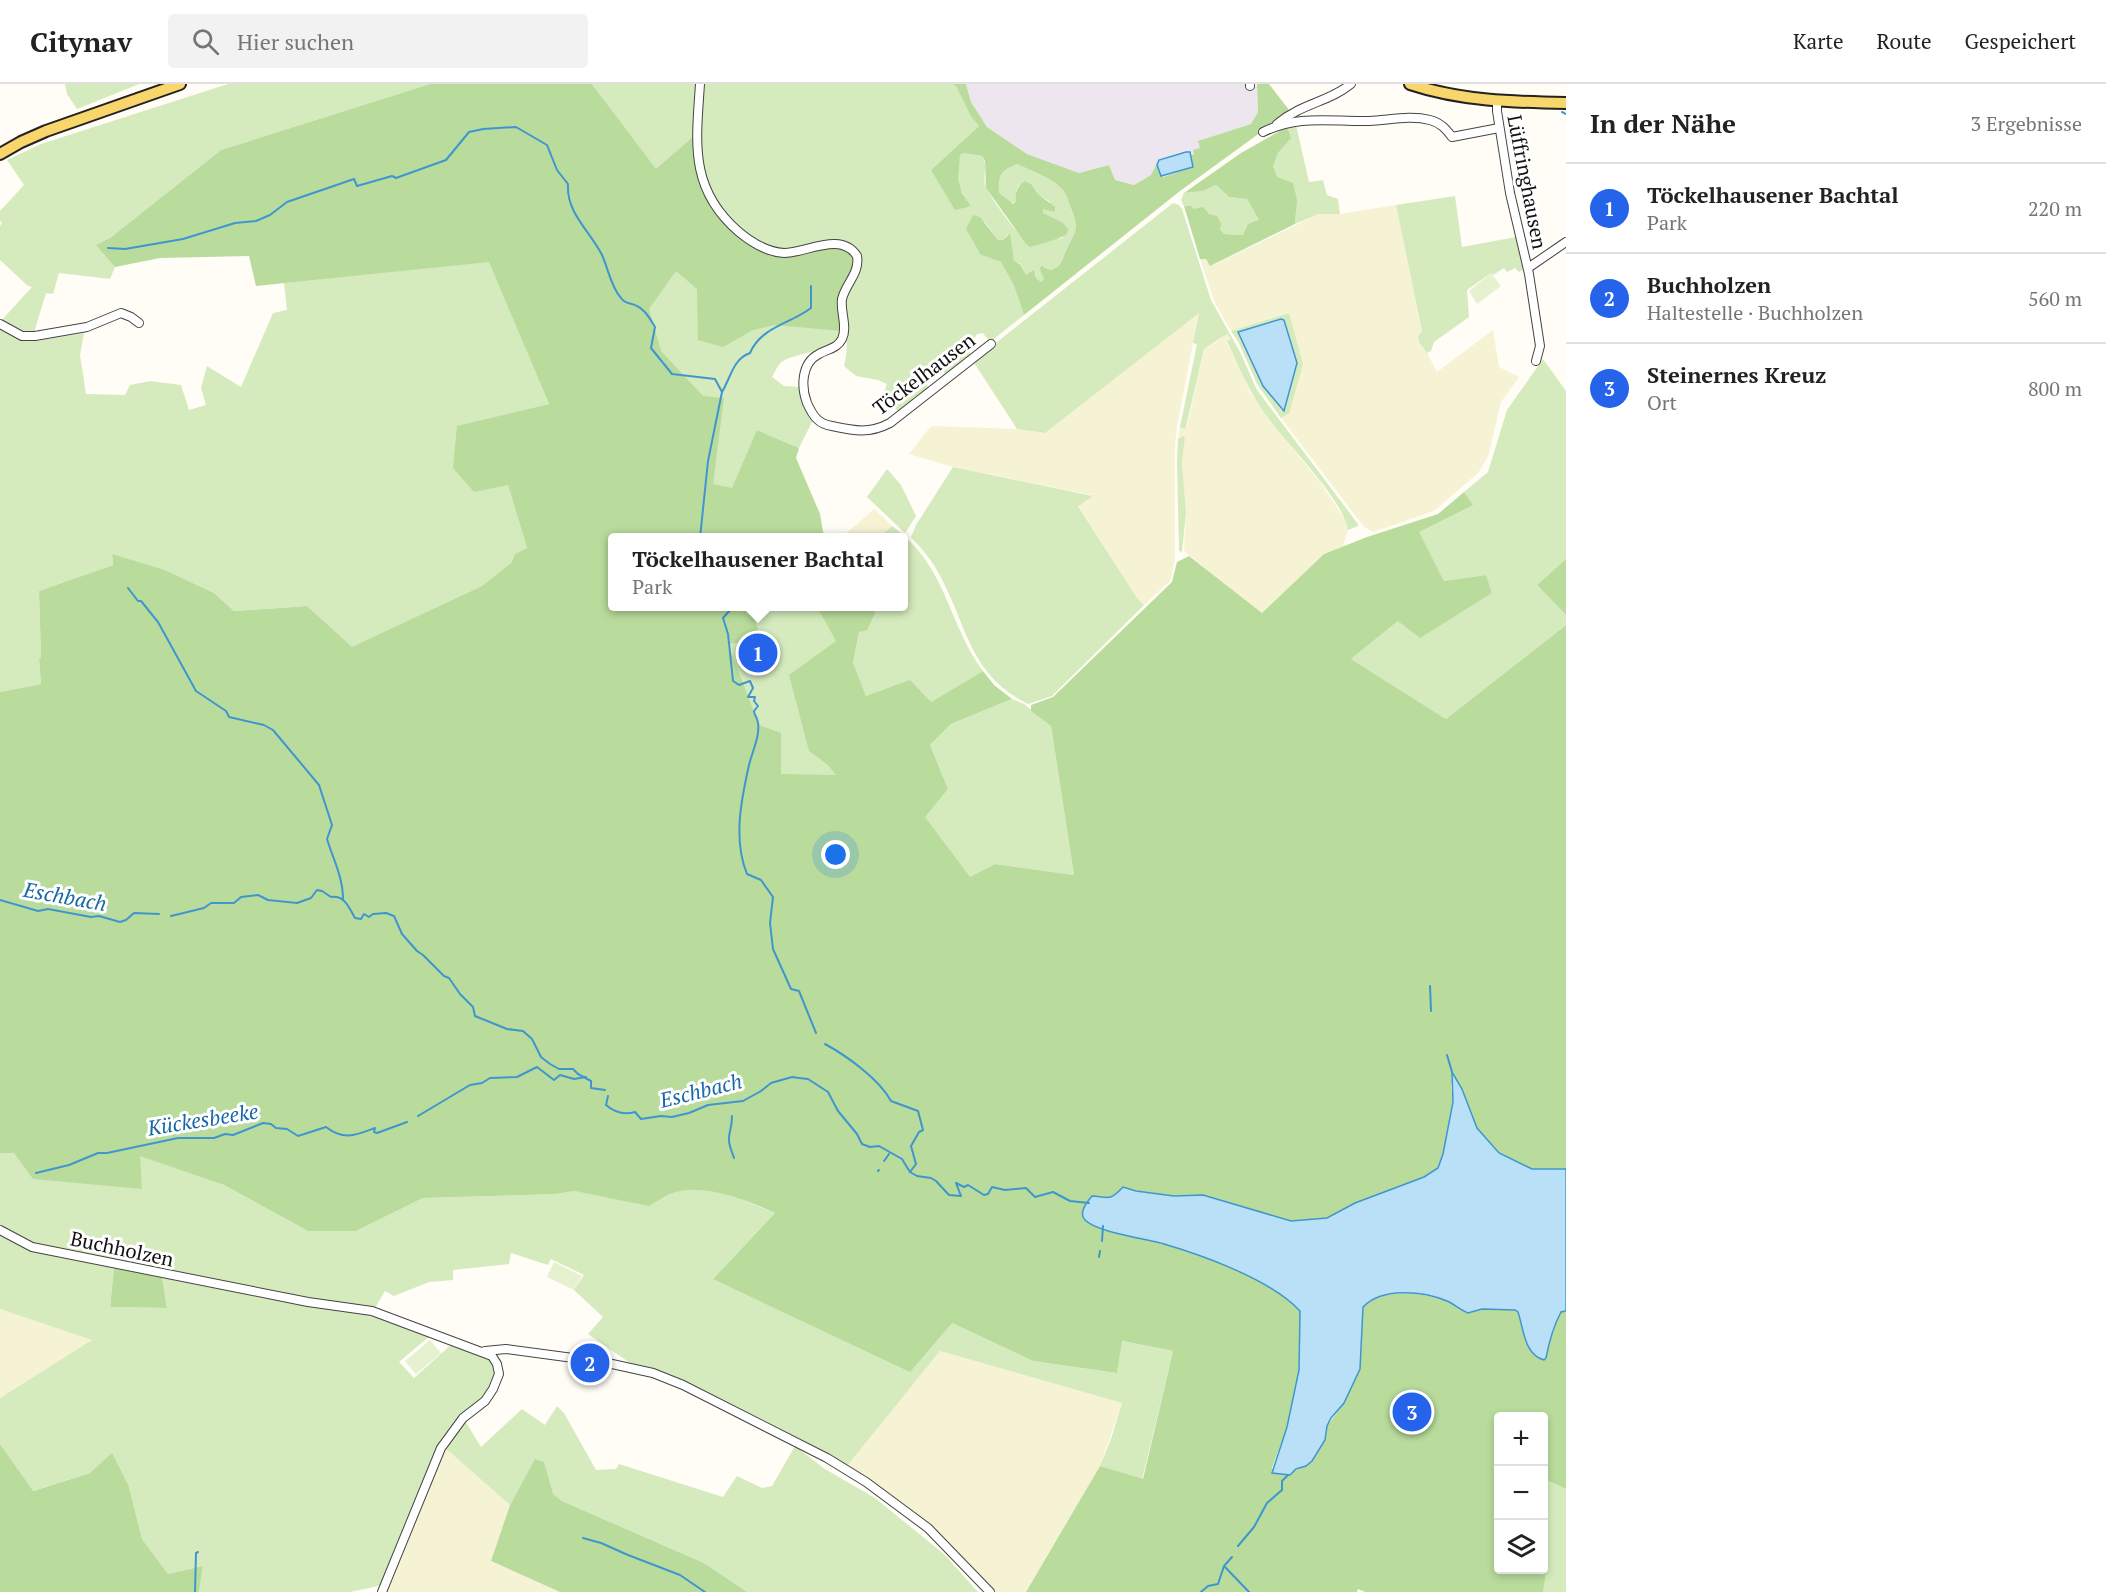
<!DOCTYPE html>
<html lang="de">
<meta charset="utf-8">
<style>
body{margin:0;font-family:"PT Serif",serif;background:#f2f2f2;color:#222}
.controls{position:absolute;right:18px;bottom:18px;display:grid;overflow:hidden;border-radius:6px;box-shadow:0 3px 9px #0003}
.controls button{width:54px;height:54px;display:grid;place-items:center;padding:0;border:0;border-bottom:2px solid #e0e0e0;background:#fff;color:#222;font:30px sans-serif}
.you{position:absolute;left:836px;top:771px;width:21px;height:21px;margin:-15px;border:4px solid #fff;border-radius:50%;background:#1a73e8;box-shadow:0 0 0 9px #1a73e833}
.badge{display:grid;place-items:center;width:39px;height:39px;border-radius:50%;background:#2563eb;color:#fff;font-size:20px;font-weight:700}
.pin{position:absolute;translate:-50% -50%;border:3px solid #fff;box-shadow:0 2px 6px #0006}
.popup{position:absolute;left:608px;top:449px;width:300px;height:78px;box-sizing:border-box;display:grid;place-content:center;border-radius:6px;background:#fff;filter:drop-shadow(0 2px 4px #0005);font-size:20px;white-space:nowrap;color:#767676}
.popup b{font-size:22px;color:#222}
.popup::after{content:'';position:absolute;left:50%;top:100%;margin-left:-12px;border:12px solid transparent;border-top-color:#fff}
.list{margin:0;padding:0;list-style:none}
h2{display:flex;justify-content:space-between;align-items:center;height:78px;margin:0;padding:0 24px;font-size:26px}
h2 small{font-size:20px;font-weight:400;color:#767676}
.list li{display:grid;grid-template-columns:39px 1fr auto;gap:18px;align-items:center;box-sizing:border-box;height:90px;padding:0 24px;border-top:2px solid #e0e0e0}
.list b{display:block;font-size:22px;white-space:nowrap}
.list p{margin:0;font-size:20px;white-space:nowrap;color:#767676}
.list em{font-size:20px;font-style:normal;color:#767676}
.icon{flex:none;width:33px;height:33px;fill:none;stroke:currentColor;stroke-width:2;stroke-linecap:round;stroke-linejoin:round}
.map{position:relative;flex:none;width:1566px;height:1508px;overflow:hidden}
header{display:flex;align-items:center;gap:36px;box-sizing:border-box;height:84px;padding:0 30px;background:#fff;border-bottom:2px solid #e0e0e0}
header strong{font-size:28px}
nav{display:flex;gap:33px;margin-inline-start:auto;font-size:21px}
.search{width:420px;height:54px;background:#f2f2f2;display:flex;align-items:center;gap:15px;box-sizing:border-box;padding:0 21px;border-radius:6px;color:#767676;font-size:22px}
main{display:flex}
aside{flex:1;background:#fff}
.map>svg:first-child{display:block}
</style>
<header>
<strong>Citynav</strong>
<div class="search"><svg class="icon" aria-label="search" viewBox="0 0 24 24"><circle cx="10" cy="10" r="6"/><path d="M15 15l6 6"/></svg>Hier suchen</div>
<nav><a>Karte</a><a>Route</a><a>Gespeichert</a></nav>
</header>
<main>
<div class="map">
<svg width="1566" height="1508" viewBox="0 0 1566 1508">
<rect width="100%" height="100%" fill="#fffdf5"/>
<path fill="#eee6ef" d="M966,0H1246L1247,3L1257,2L1258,28L1251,40L1199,57L1200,64L1194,70L1191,71L1190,68L1134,101L1115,96L1109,81L1079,89L1027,70L987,43L971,18Z"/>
<g fill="#f6f3d4">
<path d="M1396,121L1422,247L1418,252L1437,288L1493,246L1499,283L1519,293L1501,318L1488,373L1478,389L1434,427L1373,448L1364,443L1281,334L1289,330V229L1231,247L1215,219L1200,175H1206L1211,182L1319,130H1340Z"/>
<path d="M1199,228L1177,342L1175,361V476L1170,497L1144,521L1137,514L1078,421L1092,411L953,383L909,370L931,342L1017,345L1045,349Z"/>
<path d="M1226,249L1231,255L1227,258L1250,308L1269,336L1320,398L1346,437L1348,446L1343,463L1324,470L1262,530L1184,467L1186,429L1182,378L1185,354L1180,353L1178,355L1180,342L1187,343L1204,265L1218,257Z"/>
<path d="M874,425L892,442L879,453L841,454Z"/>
<path d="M0,1225L93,1256L0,1314Z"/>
<path d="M940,1267L1122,1319L1100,1382L1026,1508H993L959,1471L847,1382Z"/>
<path d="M444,1363L510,1421L491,1477L560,1508H384Z"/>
</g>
<g fill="#d5ebbd">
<path d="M65,0H139L77,25L67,10Z"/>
<path d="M228,0H430L221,66L110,154L97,161L115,183L110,195L59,189L53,210L46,209L35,245V257L84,249L80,271L86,310L125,311L130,301L150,297L181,301L189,326L206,321L201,304L207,282L241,303L273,229L287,226L284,199L489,177L549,320L458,342L508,401L527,464L515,470L511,479L482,502L352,564L307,522L234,527L214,509L165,486L112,471L113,481L39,507L41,574L39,575L41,600L0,608V238L32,203L28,202L0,176V142L2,139L0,137V127L24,101L7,76L41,60Z"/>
<path d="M592,0H698L695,51L656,86Z"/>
<path d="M702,0H952L956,2L971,33L979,42L931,86L967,114C955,103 957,86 960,71L963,69L982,72C988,81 983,90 985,100C987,110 1022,157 1031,162L1052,155L1063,154L1052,134L1042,129L1043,125L1050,118L1037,109L1032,101H1019L1016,107V117L1011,120L998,109C997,92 1001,86 1017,80C1031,87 1051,93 1062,105C1066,109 1068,116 1070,122C1081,149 1075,145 1065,169C1061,179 1061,182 1051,186L1045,183L1040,186L1044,195L1041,198L1036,194L1035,188L1026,191L1020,179L1014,178L1009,149L1002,157L998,156L984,137L981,171L1001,178L1014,202L1024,231L990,258L983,249L977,250L972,259L969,274L947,292L936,280L922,294L930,306L901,327H899L881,316L887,300L878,296L856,292L844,282C847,271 847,260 847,249C847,236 842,224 846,211C851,197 864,185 860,171L785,166L767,162L748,152L726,131L709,108L701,79Z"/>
<path d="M1296,41L1309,98L1323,96L1327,111L1338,115L1340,130H1319L1295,140C1297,119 1298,104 1276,93L1273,82L1278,69L1290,54L1287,43Z"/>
<path d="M595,71L840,209C840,220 844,244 840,253C832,267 796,269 783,277C778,280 775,288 772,293L784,302L801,303L802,314L813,336L799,364L757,346L729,432L598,197Z"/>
<path d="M1216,101L1229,113L1247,115L1259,136L1243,151L1224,150L1209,130L1194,125L1190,122H1184L1181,116L1184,109L1203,107Z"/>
<path d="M1455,112L1462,163L1516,153L1524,185L1519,188L1515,184L1507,188L1504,184L1493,191L1491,189L1467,206L1469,233L1434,258L1431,267L1427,269L1419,258L1418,252L1422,247L1396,121Z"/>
<path d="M1173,119L1179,121L1182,125L1211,216L1240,268L1257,306L1358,440V442L1348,446C1342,413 1289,363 1268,334C1250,310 1239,284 1227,257L1231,255L1227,250L1204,265L1186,343L1184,345L1180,343L1197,260L1193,259L1199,229L1045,349L1017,345L973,277Z"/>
<path d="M1289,229L1303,280L1289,330L1281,334L1257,300L1239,259L1231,247Z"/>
<path d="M1543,275L1566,307V475L1537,501L1566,531V541L1446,635L1351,575L1398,537L1458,530L1491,509L1486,491L1444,497L1418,448L1472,421L1464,408L1488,388L1507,326Z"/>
<path d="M1183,352L1185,354L1182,378L1186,429L1182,468L1179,467L1177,379L1178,355Z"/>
<path d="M953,383L1093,412L1078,422L1137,514L1144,521L1052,612L1028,620C968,590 968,542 939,490C932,476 921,464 911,453L916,441Z"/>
<path d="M887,385L901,401L916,432L905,449L867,413Z"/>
<path d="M892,442C948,483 946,536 983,587L931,618L866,612L853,580L859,548L875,529L874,523L903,522V454L879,453Z"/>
<path d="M756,522L817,523L837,557L799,584L888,673L820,712L564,587L727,557L751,525Z"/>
<path d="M1012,615L1024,620L1051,642L1074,791L995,780L970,794L924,733L948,705L930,661L951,640Z"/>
<path d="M0,1069H14L142,1105L139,1071L224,1101L308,1147H356L423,1114L556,1110L574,1107L649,1121C656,1118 663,1113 670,1110C704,1095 744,1117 775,1129L713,1195L952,1239L1033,1277L1117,1289L1121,1257L1173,1267L1142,1396L1100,1382L1111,1355L1122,1319L940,1267L847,1382L834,1373L754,1334L633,1281L588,1250L603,1233L574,1206L584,1191L551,1175L548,1181L511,1169L509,1180L453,1186V1196L429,1198L394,1212L385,1207L375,1224L319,1217L32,1160L0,1143Z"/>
<path d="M0,1149L31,1165L114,1184L110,1223L167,1224L162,1193L362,1227L431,1251L399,1278L414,1294L453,1259L488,1272L494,1278L496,1294L484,1315L452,1347L383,1501L350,1508H199L203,1482L168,1490L142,1455L129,1403L90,1389L32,1407L0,1360V1314L92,1256L0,1225Z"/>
<path d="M557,1322L564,1329L596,1386L616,1385L619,1380L723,1413L737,1392L762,1404L772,1402L795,1362L825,1385L875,1414L944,1470L978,1508H747L704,1479L562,1417L553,1410L535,1376L510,1421L444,1363L464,1335L481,1363L522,1325L545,1341Z"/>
<path d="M1544,1395L1566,1405V1508H1543L1546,1490L1544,1473Z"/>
</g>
<g fill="#b9dc9c">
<path d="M430,0H592L656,85L695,51C696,76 697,98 710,119L765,167L828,163L847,165L859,178L842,211V247L775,241L753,246L723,263L698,256L697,205L676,187L649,225L661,267L703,312L724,314L713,400L732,404L757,346L799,364L796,374L820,430L824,453L612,454V522L756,523L751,526L762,556L728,560L759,641L781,649V690L836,691L828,681L809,667L789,591L836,557L817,523H874L875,529L867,546L859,548L853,579L866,612L910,596L931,618L983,587L994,601L1012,615L951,640L930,661L948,705L925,733L970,793L995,780L1074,791L1051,642L1031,627V621L1053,613L1172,498L1177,478L1189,472L1262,529L1324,470L1367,453L1438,430L1464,408L1473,421L1419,448L1444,497L1486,491L1492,509L1420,554L1398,537L1351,575L1446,635L1566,541V1085H1532L1499,1069L1477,1044L1462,1005L1451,1000L1453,1018L1443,1070L1438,1084L1424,1093L1355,1119L1327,1134L1291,1137L1203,1111L1174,1112L1136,1107L1123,1103C1109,1118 1109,1113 1092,1112L1083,1127L1086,1138C1111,1150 1139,1152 1166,1160C1206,1173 1271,1195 1300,1227L1299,1286L1287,1343L1272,1384L1277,1390L1294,1387L1306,1382L1325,1356L1327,1342L1344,1319L1360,1285L1363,1223C1381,1204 1424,1208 1446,1217C1454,1220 1460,1226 1467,1229L1482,1225L1515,1226L1518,1228L1535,1272L1544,1276L1549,1254L1559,1232L1561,1228L1566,1227V1405L1544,1395V1332H1498V1486H1544V1473L1546,1490L1543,1508H1365L1358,1505L1357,1508H1026L1100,1382L1143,1395L1173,1267L1122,1257L1117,1289L1033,1277L952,1239L910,1288L713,1195L775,1129C747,1116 700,1097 670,1110C663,1113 656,1118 649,1122L574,1107L556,1110L423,1114L356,1147H308L224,1101L140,1072L142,1105L33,1095L14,1069H0V608L41,600L39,575L41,574L39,507L113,481L112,470L165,486L214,509L234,527L307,522L352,563L482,502L511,479L515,470L527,464L508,401L474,408L453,384L457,342L549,320L489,178L256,202L249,172L160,174L115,183L96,161L110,154L221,66Z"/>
<path d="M952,0H966L971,18L987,43L1027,70L1079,89L1109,81L1115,96L1134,101L1151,91L1157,79L1159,86L1163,93L1193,83L1191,71L1194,70L1193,66L1200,64L1198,57L1251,40L1258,28L1257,0H1269L1289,26L1277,39L1268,43L1180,107L1024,231L1014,202L1001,178L981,171L966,145L973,131L980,133L998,156H1003L1010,149L1014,177L1020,180L1026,191L1034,186L1036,194L1041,198L1044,195L1040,186L1041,182L1051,186C1061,182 1061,179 1065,169C1075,146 1081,148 1070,122C1068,116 1066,109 1062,105C1051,93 1031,87 1017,80C1001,86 997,92 999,109L1013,120L1016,117C1015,107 1017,103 1025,97L1032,101L1037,109L1055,123V128L1043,125V129L1063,139L1068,145L1067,150C1063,154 1037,161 1030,163L1026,160L986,104L985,77L982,72L963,69L960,71L958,95L962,109L970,121L968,123L955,126L931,86L979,42L971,33L956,2Z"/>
<path d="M1287,43L1291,54L1278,69L1273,82L1277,93L1293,99L1297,116L1295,140L1210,182L1206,175H1200L1184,122H1191L1194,125L1203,123L1209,130L1217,132L1221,139L1220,145L1224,150L1243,151L1248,140L1259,136L1247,115L1229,113L1216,101L1203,107L1184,109L1241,69Z"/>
<path d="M1566,475V531L1537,501Z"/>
<path d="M114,1184L162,1193L167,1224L110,1223Z"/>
<path d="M0,1360L33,1407L90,1389L112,1369L129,1403L142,1455L168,1490L203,1482L199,1508H0Z"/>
<path d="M535,1375L544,1378L553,1410L562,1417L704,1479L747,1508H560L491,1477L510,1421Z"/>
</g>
<g fill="#e6f2cf">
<path d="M1491,189L1501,202L1477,220L1469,207Z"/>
<path d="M554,1178L582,1192L574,1206L547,1193Z"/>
<path d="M430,1256L441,1269L416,1290L405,1277Z"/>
</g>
<g fill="#b9e0f7" stroke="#3f96cf" stroke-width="1.5">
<path d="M1186,68H1190L1193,83L1161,92L1157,81L1159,76Z"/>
<path d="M1281,235L1284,236L1297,279L1284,327L1263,302L1238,248Z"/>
<path d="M1452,988L1462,1005L1477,1044L1499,1069L1532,1085H1566V1227L1561,1228C1553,1243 1549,1258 1546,1274L1544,1276C1524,1270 1524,1246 1518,1228L1515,1226L1482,1225L1468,1229C1460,1226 1454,1220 1447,1217C1423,1207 1382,1203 1363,1223L1360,1285L1344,1319L1331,1334L1327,1342L1325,1356L1312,1377L1306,1382L1296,1385L1290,1391L1272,1389L1287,1343L1299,1286L1300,1227C1271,1196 1205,1172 1164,1160C1147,1155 1096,1148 1085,1136C1078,1129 1087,1118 1092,1112C1109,1113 1109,1118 1123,1103L1136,1107L1174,1112L1203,1111L1291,1137L1327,1134L1355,1119L1424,1093L1438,1084L1443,1070L1453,1018Z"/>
</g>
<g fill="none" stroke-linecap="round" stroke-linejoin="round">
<g stroke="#3f96cf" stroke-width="2">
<path d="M1562,28L1566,30"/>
<path d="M108,164L125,165L183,155L235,139L256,137L270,131L287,118L354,95L357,102L392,92L396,94L446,76L469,48L483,45L516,43L547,61L557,86L568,100C566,129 590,147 602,171C608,184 611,203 621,214C626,221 630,218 637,222C645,225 651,236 655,243L651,264L672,290L715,295L722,308L708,377L700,454"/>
<path d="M722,308C731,293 733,275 750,269C761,243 790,240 811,224V202"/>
<path d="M128,504L138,517H141L158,538L196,607L226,627L229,633L264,641L273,646L319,701L332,741L327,755C333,775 343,793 343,815"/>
<path d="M730,522L731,525L723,534L728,550L733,597L739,601L750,597L753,604L748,613H755L754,617L758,622L754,627C754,630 756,632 757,635C762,648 752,668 749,681C741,717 733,755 747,790L761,796L773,813L770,839L773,865L791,905L799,907L816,949"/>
<path d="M0,816L38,827L48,825L91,833L99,832L120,838L126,836L134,829L159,830"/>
<path d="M171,832L204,824L211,819H234L241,813L258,811L268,816L297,819L311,814L317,806L322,807L331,813C345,811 349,824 355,834L361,835L364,830L369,833L373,830L386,829L394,832L402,850L417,867L423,871L444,892L449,894L460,910L473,923L475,932L507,945L523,947L532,955L541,973L550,980L559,985H573L578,990L591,997V1004L605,1006"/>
<path d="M1430,902L1431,927"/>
<path d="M825,960C847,972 879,995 891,1017L918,1027L923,1046L919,1048L911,1062L916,1080L910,1088"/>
<path d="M1447,971L1452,988"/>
<path d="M608,1012L606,1021C614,1028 624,1031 635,1028L641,1035L661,1032L672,1033L689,1029L708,1021L743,1017L761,1007L771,999L792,993L799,994L808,995L828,1008L838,1027L857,1050L862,1060L870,1063L879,1062L902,1075L910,1088L917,1092L931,1094L936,1097L949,1111L961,1112L956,1099L964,1103L968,1101L984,1111L988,1110L992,1103L1005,1106L1026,1104L1035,1113L1053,1108L1070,1117L1089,1119"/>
<path d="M418,1032L470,1001L482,999L490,994L517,993L537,983L554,996L560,991L574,995L586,993"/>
<path d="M732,1032C732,1043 730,1044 729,1053C728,1061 732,1067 734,1074"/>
<path d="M884,1077L889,1070"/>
<path d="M878,1087L879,1086"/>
<path d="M36,1089L69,1081L98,1069H107L178,1054H214L225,1050L233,1051L263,1039L271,1040L276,1044L287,1045L298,1052L326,1043C344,1057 356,1051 375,1044L374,1048L377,1049L407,1038"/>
<path d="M1102,1157L1103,1142"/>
<path d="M1099,1173L1100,1167"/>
<path d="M583,1454L601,1459L628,1471L680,1491L705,1508"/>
<path d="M1238,1462L1254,1443L1267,1419L1282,1406V1397L1288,1391"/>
<path d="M1225,1483L1249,1508"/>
<path d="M195,1508L196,1469L198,1468"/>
<path d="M1201,1508L1208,1502L1218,1500L1224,1482L1232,1473"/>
</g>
<g stroke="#444" stroke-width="10">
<g id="minor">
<path d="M700,0C696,59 689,105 739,148C751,158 767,168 784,169C806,169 841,147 857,172C860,189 846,199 842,215C840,228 848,243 842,255C837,265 827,265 819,270C801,279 801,303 807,319C813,332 818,340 832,342C855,347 869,350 890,339L991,260"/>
<path d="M1250,0V2"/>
<path d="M1497,17V27L1510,109L1529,190L1540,262L1536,277"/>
<path d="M1277,40C1302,19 1329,18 1351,0"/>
<path d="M1263,48C1299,30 1332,38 1369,37C1390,36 1410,31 1430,36C1441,39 1446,45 1452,53L1499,44"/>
<path d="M1528,184L1566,158"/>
<path d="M0,240L22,252H35L87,243L121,229L131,233L139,239"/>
<path d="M0,1146L32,1163L308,1218L372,1227L492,1272L497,1280L499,1290L493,1305L485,1317L463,1334L441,1364L382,1508"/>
<path d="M485,1267L506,1265L603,1278L653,1289L683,1301L827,1374L866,1398L928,1444L990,1508"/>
</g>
</g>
<g stroke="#222" stroke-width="14">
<g id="major">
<path d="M1410,0C1461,17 1513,18 1566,19"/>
<path d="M0,70L21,58L46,47L180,0"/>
</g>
</g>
<use href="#minor" stroke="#fff" stroke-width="8"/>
<use href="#major" stroke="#f9d66b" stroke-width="10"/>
</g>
<g text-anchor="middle" stroke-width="6" stroke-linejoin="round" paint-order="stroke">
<g font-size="20" fill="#111" stroke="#fff">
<text transform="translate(1527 98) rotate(79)" y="7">Lüffringhausen</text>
<text transform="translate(924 290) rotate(-37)" y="7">Töckelhausen</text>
<text transform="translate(122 1165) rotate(12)" y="7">Buchholzen</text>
</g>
<g font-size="21" font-style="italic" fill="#1768a6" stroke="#fff">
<text transform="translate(65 813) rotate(10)" y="7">Eschbach</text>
<text transform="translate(701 1007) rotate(-14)" y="7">Eschbach</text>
<text transform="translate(203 1036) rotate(-9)" y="7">Kückesbeeke</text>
</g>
</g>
</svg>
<div class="controls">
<button>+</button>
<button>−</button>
<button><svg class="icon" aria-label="layers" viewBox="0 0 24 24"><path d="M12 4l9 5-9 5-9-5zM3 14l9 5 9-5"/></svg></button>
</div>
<div class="you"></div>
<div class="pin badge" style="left:758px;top:569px">1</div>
<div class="popup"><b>Töckelhausener Bachtal</b>Park</div>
<div class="pin badge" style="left:590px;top:1279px">2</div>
<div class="pin badge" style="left:1412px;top:1328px">3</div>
</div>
<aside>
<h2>In der Nähe<small>3 Ergebnisse</small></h2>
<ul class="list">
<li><span class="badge">1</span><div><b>Töckelhausener Bachtal</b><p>Park</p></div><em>220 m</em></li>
<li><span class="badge">2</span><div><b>Buchholzen</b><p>Haltestelle · Buchholzen</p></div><em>560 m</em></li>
<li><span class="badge">3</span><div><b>Steinernes Kreuz</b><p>Ort</p></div><em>800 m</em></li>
</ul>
</aside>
</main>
